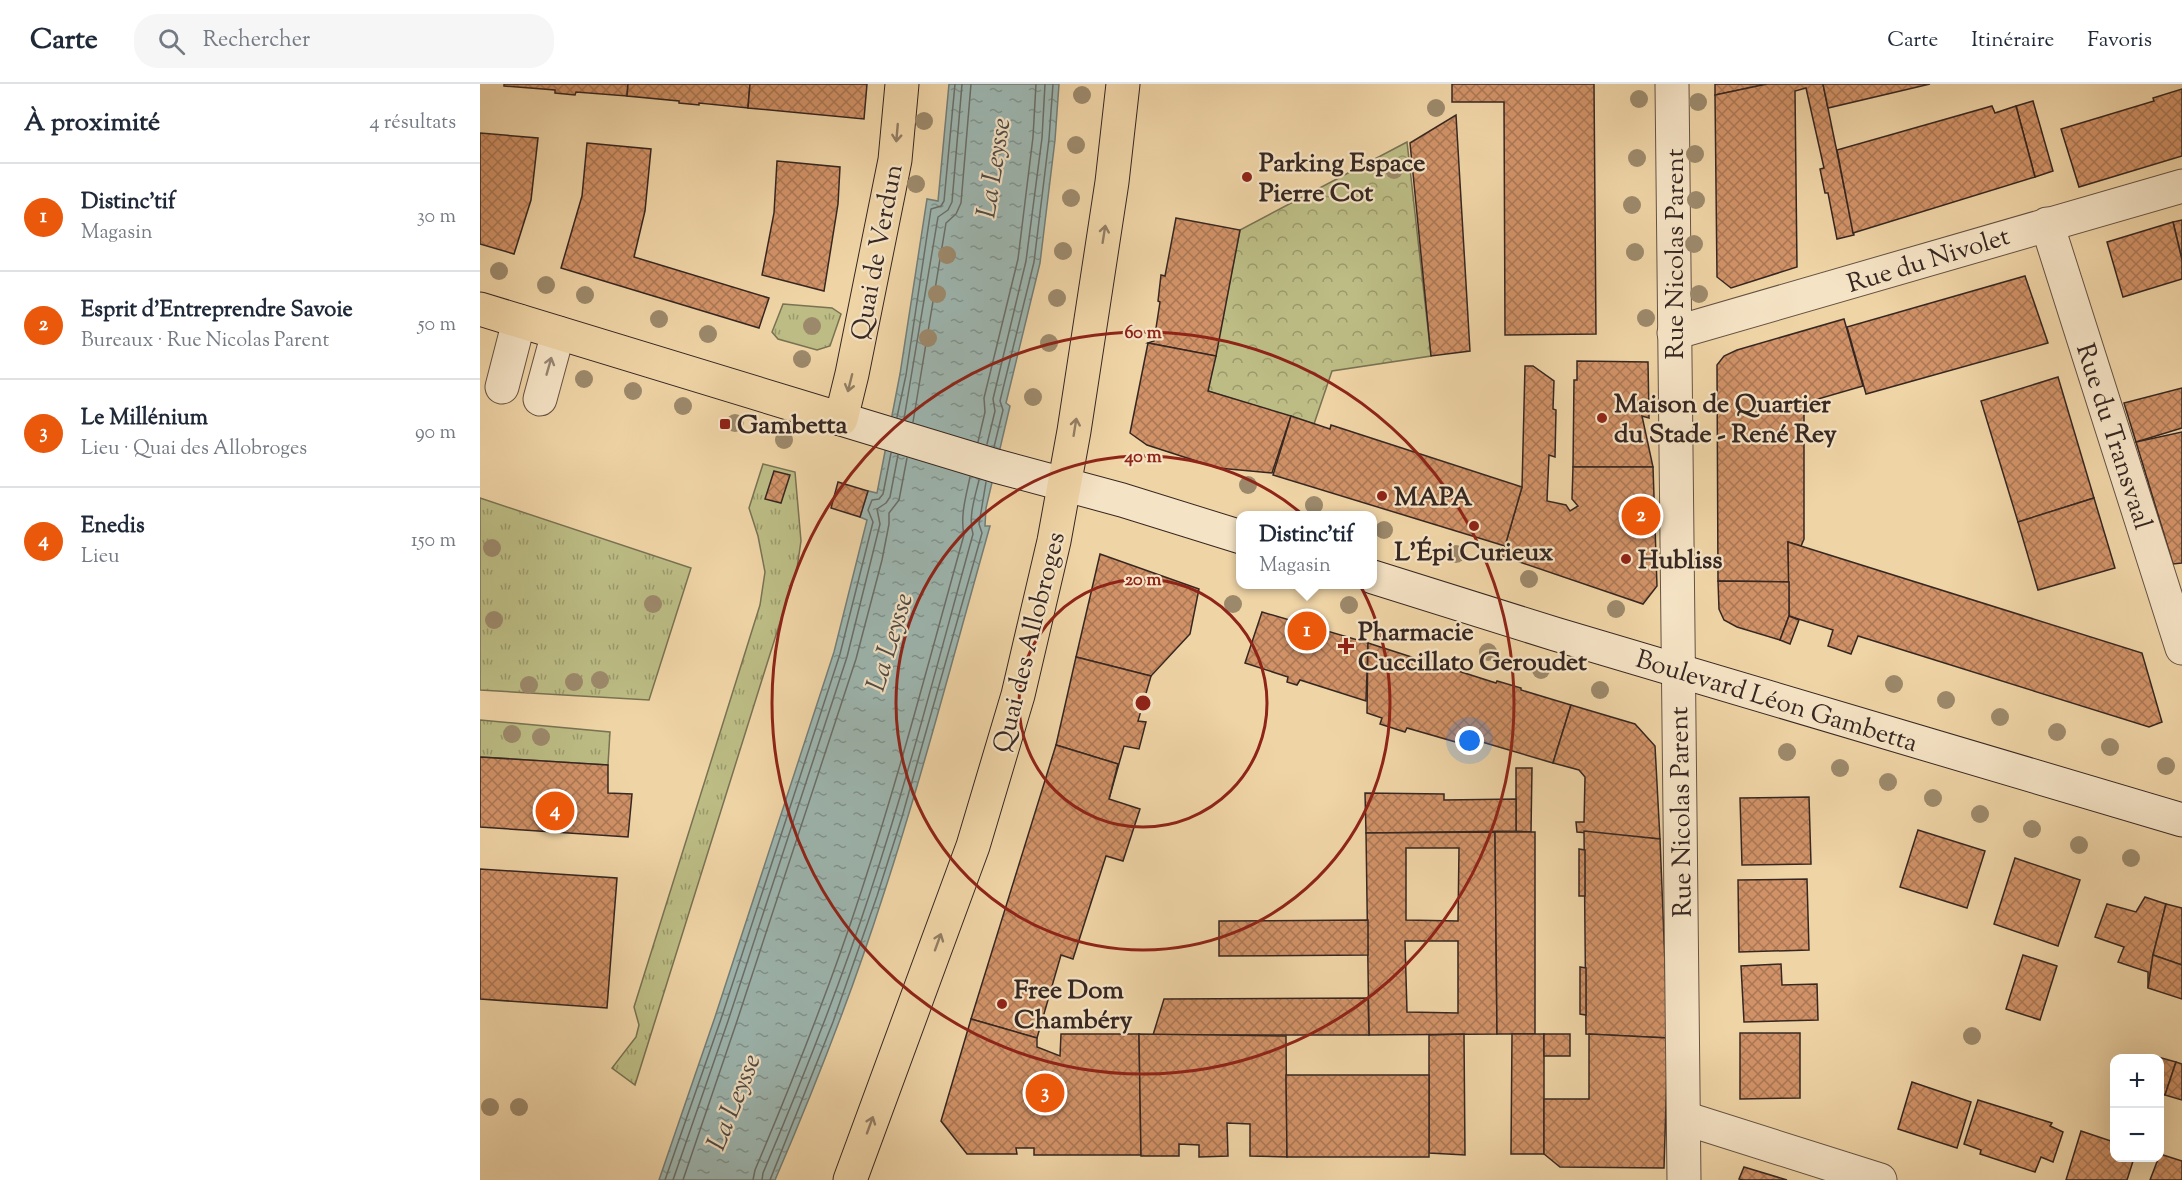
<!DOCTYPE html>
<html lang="fr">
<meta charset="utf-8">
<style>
body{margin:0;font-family:"Sorts Mill Goudy",serif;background:#f6f6f7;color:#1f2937}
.controls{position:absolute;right:18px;bottom:18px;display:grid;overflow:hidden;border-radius:12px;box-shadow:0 6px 24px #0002}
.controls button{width:54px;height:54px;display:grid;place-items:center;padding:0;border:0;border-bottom:2px solid #e0e1e3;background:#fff;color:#1f2937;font:30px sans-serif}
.you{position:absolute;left:990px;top:657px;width:21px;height:21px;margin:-15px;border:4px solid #fff;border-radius:50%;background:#1a73e8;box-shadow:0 0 0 9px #1a73e833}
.badge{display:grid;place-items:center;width:39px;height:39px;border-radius:50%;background:#ea580c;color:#fff;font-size:20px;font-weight:700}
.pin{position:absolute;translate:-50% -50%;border:3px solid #fff;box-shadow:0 2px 6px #0006}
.popup{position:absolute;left:756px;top:427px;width:141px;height:78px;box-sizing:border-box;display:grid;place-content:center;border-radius:12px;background:#fff;filter:drop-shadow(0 2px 4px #0005);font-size:20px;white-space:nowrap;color:#747a83}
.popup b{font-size:22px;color:#1f2937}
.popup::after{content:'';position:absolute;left:50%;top:100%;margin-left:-12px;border:12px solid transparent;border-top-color:#fff}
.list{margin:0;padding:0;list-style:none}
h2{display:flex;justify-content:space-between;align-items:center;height:78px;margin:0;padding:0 24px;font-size:26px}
h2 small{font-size:20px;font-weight:400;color:#747a83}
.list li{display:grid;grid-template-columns:39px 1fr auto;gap:18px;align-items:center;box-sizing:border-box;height:108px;padding:0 24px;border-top:2px solid #e0e1e3}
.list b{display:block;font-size:22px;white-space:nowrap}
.list p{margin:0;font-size:20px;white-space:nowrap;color:#747a83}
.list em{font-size:20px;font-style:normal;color:#747a83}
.icon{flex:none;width:33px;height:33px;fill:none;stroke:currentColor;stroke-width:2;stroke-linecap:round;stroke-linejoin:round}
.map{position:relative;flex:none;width:1702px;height:1096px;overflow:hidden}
header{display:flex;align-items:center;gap:36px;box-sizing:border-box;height:84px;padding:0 30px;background:#fff;border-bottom:2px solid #e0e1e3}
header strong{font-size:28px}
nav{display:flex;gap:33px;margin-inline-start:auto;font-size:21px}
.search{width:420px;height:54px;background:#f6f6f7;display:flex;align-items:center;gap:15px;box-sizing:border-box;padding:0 21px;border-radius:24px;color:#747a83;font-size:22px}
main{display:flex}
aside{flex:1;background:#fff}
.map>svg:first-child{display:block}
</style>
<header>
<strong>Carte</strong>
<div class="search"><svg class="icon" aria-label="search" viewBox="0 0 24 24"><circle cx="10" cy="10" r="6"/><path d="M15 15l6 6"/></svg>Rechercher</div>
<nav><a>Carte</a><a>Itinéraire</a><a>Favoris</a></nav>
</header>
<main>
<aside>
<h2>À proximité<small>4 résultats</small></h2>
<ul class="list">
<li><span class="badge">1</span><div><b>Distinc'tif</b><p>Magasin</p></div><em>30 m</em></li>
<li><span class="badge">2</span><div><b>Esprit d'Entreprendre Savoie</b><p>Bureaux · Rue Nicolas Parent</p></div><em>50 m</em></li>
<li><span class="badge">3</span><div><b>Le Millénium</b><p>Lieu · Quai des Allobroges</p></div><em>90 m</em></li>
<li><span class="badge">4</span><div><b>Enedis</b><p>Lieu</p></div><em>150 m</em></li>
</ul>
</aside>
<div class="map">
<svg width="1702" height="1096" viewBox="0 0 1702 1096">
<defs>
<pattern id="grass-tufts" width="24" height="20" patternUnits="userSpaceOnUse" patternTransform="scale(1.5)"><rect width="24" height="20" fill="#bcbc84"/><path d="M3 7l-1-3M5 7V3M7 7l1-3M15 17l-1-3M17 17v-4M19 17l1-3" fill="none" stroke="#9a996c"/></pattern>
<pattern id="park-crowns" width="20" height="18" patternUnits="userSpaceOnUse" patternTransform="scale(1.5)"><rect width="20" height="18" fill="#bcbc84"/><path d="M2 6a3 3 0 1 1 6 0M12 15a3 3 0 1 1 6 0" fill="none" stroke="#9a996c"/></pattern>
<pattern id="water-ripples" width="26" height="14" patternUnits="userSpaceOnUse" patternTransform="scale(1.5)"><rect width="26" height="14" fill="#9db6b0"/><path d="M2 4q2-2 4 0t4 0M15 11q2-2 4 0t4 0" fill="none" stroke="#81948f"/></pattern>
<pattern id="building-cross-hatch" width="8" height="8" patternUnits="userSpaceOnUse" patternTransform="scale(1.5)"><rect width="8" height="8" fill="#d19267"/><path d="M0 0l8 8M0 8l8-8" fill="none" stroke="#aa7754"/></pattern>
</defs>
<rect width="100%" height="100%" fill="#efd4a6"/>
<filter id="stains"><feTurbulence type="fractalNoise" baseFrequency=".00333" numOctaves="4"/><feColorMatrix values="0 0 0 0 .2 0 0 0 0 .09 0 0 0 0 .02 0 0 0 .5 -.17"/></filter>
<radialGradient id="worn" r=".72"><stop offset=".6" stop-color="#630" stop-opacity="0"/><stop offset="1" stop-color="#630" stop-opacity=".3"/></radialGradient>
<g fill="url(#grass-tufts)" stroke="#797253" stroke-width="1.5">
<path d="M303,220L352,224L361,230L350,262L337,266L298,255L292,248Z"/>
<path d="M283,380L315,388L321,457L317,484L155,1001L132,984L156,953L159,941L154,923L280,521L285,488L278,452L269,424Z"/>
<path d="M0,414L211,484L169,616L0,606Z"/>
<path d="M0,636L130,648L128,681L0,673Z"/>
</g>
<path fill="url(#park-crowns)" stroke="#797253" stroke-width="1.5" d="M927,58L951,272L852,287L834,340L728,307L760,146Z"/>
<path fill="url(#water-ripples)" stroke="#747d77" stroke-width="1.5" d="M469,0H579L575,56L560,179L526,319L530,322L506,424L505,442H510C475,566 443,690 403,812C372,909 335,1003 295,1096H179L235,933L354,568L387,436L380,433L388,407L397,409L420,290L447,115L458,117Z"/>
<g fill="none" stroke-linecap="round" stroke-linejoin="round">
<g stroke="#6a6e69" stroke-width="1.5">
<path d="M417,333L426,291L451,125L461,122L464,117L475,0"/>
<path d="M424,335L458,133L468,126L472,118L482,0"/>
<path d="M433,338L466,139L476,130L481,119L491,0"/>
<path d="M498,358L505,328L504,314L538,175L553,53L556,0"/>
<path d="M507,360L515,327L513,315L546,177L562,54L565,0"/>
<path d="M514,363L523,326L520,317L554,178L569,55L573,0"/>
<path d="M185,1096L241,935L360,570L393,438L388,426L392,416L399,415L403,410L411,369"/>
<path d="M193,1096L248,937L367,573L400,440L397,425L406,419L410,413L418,371"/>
<path d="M203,1096L256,940L376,575L402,476L409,440V429L419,416L427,374"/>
<path d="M273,1096L275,1086C314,994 351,901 382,805C420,689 451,569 484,451C480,432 486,412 490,393"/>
<path d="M282,1096L283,1089C322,997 359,904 390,809C429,691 460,570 493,450C488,433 495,413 499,396"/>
<path d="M290,1096L353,938L397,812L422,733L502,449L499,440L506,398"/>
</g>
</g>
<g fill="url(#building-cross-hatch)" stroke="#362722" stroke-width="1.5" fill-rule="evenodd">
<path d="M24,0H148L147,12L96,8L95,11L75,9V6L24,2Z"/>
<path d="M148,0H270L268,24L219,19V21L199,19V17L147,12Z"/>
<path d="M270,0H387L384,35L268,24Z"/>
<path d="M972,0H1114L1116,250L1025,251L1024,18H972Z"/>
<path d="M1235,0H1287L1235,11Z"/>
<path d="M1287,0H1343L1374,151L1357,155L1348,109H1345L1340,85L1344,84L1326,4L1315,7L1317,183L1251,204L1237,193L1235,11Z"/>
<path d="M1343,0H1450L1348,24Z"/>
<path d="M1702,5V72L1599,103L1581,45L1674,17L1673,14Z"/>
<path d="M1553,17L1573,87L1555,93L1536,22Z"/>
<path d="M1512,22L1515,29L1536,22L1555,93L1373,149L1357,66Z"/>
<path d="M976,31L990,267L951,272L930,59Z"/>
<path d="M0,49L58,54L51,116L34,170L0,160Z"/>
<path d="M107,59L171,65L165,127L154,173L289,214L279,244L81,184L102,112Z"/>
<path d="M297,77L360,83L358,120L344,207L282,191L294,129Z"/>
<path d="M696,134L760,146L736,272L668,259L674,257L680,218L678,217L681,191L685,192Z"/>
<path d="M1702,136V176L1693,138Z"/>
<path d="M1693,138L1702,176V195L1643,213L1627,158Z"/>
<path d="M1545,192L1568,259L1386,310L1367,243Z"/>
<path d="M1364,235L1383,302L1324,319V455L1321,462L1308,458L1309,498L1238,497L1237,281L1244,272L1257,266Z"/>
<path d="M668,259L736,272L728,307L811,332L792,389L738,384L667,361L650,349Z"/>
<path d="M1097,277L1168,278L1169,334L1162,332L1173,383H1093L1094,296H1097Z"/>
<path d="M1045,282H1053L1074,297L1073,325L1076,326L1075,373L1069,371L1067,417L1086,421L1090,427L1098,422L1092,415L1093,383H1173L1177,502L1163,520L1022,472L1042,403Z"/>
<path d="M1578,293L1614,414L1538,438L1501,317Z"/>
<path d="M1702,304V344L1656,358L1644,319Z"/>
<path d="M811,332L850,345L851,341L1042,403L1025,462L793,391Z"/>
<path d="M1702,348V479L1693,480L1656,358Z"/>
<path d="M294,387L310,391L301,419L285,415Z"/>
<path d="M358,398L388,407L380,433L351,424Z"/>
<path d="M1614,414L1635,484L1558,506L1538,438Z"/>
<path d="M1308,458L1662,569L1682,638L1669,643L1378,552L1371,570L1348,562L1353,546L1309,532Z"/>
<path d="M620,470L719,505L710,550L671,592L596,573Z"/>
<path d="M1238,497L1309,498V532L1300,556L1257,543L1244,536L1239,525Z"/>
<path d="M782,528L888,559L886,617L820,596L817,601L807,598L808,593L765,579Z"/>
<path d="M1309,532L1319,536L1310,560L1300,556Z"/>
<path d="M888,559L944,577L945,574L972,585L1016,599L1017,597L1041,604V606L1091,621L1073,679L1002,658L1000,665L927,644L925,648L900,640L902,634L887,629Z"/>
<path d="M596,573L671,592L658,637L666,638L659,665L644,662L629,715L638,680L576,661Z"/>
<path d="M1091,621L1155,640L1175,662L1180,755L1097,748L1096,738H1104L1105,693L1099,686L1073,679Z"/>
<path d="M576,661L638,680L629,715L660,725L643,777L626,772L593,875L581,871L557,954L491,935Z"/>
<path d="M0,673L128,681V709L152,710L148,753L0,743Z"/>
<path d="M1036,684H1052L1051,748L1036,747Z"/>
<path d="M885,709L964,710V716L1036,715V747L886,749Z"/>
<path d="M1329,713L1331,780L1262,781L1260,714Z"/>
<path d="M1438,746L1505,767L1487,824L1420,803Z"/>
<path d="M1104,747L1180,755L1188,954L1106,950Z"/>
<path d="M1015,748L1017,950L889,951L886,749ZM926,764H979L978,837L926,836ZM925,857H978V929L927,928Z"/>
<path d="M1015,748H1055V950H1017Z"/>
<path d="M1099,765L1105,766V812H1099Z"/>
<path d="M1535,774L1600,796L1578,862L1514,840Z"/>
<path d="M0,785L137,794L127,924L0,915Z"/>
<path d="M1327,795L1329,866L1259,868L1258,796Z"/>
<path d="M1665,813L1686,820L1673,871L1668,904V888L1638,878L1644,863L1615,853L1627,820L1656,828Z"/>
<path d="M1686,820L1702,824V881L1673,871Z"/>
<path d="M888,836V871L739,872V837Z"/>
<path d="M1543,871L1577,882L1560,936L1526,925Z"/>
<path d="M1673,871L1702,881V915L1668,904Z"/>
<path d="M1301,880L1302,901L1337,900L1338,936L1264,938L1261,882Z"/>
<path d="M1100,883L1106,884V931L1100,930Z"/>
<path d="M888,914L889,951H673L684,915Z"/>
<path d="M491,935L557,954V963L580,972L581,950H659L661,1071H554V1064H536L537,1070H487L461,1037Z"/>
<path d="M1260,949H1320V1014L1260,1015Z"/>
<path d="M659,950L806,952L807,1073L770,1072V1040L747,1039L748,1072L719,1073V1061L699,1060V1072H661Z"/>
<path d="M984,950L985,1071L949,1069V951Z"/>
<path d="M1032,950H1064V1070H1031Z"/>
<rect x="1064" y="950" width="26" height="22"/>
<path d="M1109,950L1188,954L1184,1084L1080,1083L1064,1070V1015H1109Z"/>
<path d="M1678,973L1696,978L1685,1011L1680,1009V974H1677Z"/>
<path d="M1696,978L1702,980V1016L1685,1011Z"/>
<path d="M806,991H949V1073H807Z"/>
<path d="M1432,998L1491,1018L1477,1064L1418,1045Z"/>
<path d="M1498,1016L1572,1039L1570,1042L1583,1048L1573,1078L1561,1073L1555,1088L1500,1070L1501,1066L1484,1060Z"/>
<path d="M1601,1047L1634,1058V1074H1654L1647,1096H1586Z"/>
<path d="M1680,1070L1702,1077V1096H1670Z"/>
<path d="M1264,1083L1307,1096H1263L1259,1095Z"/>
</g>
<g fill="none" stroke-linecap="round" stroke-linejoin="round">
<g stroke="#645243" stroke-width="35">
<g id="minor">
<path d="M1567,140L1702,564"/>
<path d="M1194,249L1702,102"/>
<path d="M22,303L39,237"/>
<path d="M60,315L78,249"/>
<path d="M1204,1034L1400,1096"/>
</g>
</g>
<g stroke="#645243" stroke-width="35">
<path id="tertiary" d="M1192,0L1204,1096"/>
</g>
<g stroke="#362722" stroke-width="35">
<g id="secondary">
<path d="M361,335L516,382L642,416L761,453"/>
<path d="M893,493L1075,550L1702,736"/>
</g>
</g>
<g stroke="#362722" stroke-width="35">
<g id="primary">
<path d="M0,225L361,335L372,290L415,76L422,0"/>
<path d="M370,1096L493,762L538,611L574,457L594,347L632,98L643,0"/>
</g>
</g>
<use href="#minor" stroke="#f5e3c5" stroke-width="33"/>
<use href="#tertiary" stroke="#f5e3c5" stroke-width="33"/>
<use href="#secondary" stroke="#f5e3c5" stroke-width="33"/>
<use href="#primary" stroke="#efd4a6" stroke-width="33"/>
</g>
<g fill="#9c896b">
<circle cx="602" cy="11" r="9"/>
<circle cx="1159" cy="15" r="9"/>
<circle cx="1218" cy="18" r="9"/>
<circle cx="956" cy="24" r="9"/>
<circle cx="444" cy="37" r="9"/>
<circle cx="596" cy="61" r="9"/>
<circle cx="1215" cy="70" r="9"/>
<circle cx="1157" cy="74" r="9"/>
<circle cx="914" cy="86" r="9"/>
<circle cx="436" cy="100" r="9"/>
<circle cx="591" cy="114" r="9"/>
<circle cx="1216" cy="116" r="9"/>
<circle cx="1152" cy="121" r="9"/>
<circle cx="1214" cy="160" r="9"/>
<circle cx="583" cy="167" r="9"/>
<circle cx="1155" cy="168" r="9"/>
<circle cx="467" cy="171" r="9"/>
<circle cx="19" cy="187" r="9"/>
<circle cx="66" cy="201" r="9"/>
<circle cx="457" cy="210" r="9"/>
<circle cx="1219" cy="210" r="9"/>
<circle cx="105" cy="211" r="9"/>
<circle cx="577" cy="214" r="9"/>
<circle cx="1166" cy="234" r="9"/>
<circle cx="179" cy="235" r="9"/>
<circle cx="332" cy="242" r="9"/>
<circle cx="228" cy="250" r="9"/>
<circle cx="448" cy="254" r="9"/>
<circle cx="569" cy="259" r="9"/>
<circle cx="322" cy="275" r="9"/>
<circle cx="104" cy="295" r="9"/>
<circle cx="153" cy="307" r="9"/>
<circle cx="553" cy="313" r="9"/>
<circle cx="203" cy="322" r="9"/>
<circle cx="255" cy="339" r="9"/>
<circle cx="304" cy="356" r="9"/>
<circle cx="768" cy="401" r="9"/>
<circle cx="834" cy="421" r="9"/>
<circle cx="904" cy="446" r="9"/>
<circle cx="12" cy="464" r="9"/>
<circle cx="976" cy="470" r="9"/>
<circle cx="1049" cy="495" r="9"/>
<circle cx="173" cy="520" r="9"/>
<circle cx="753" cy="520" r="9"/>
<circle cx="869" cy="521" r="9"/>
<circle cx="1136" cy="525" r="9"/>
<circle cx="14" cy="536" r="9"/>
<circle cx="1008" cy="568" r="9"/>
<circle cx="1061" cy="586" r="9"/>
<circle cx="120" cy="596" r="9"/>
<circle cx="94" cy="598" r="9"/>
<circle cx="1414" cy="600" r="9"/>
<circle cx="49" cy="601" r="9"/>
<circle cx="1120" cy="606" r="9"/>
<circle cx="1466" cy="616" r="9"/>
<circle cx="1520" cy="633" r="9"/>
<circle cx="1577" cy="648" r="9"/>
<circle cx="32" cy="650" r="9"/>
<circle cx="61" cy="653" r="9"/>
<circle cx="1630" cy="663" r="9"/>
<circle cx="1307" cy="668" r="9"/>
<circle cx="1686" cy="682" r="9"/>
<circle cx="1360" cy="684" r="9"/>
<circle cx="1408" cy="698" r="9"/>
<circle cx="1453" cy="714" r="9"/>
<circle cx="1500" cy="730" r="9"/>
<circle cx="1552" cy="745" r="9"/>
<circle cx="1599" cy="761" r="9"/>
<circle cx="1651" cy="774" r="9"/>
<circle cx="1492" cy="952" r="9"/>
<circle cx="10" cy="1023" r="9"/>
<circle cx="39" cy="1023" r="9"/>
</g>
<defs><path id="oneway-shaft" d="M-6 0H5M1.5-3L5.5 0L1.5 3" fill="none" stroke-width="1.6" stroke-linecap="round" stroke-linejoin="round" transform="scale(1.5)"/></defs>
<g stroke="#927e64">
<use href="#oneway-shaft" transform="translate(417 49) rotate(95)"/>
<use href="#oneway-shaft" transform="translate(624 150) rotate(-81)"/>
<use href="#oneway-shaft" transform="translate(370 299) rotate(104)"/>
<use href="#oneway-shaft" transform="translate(595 343) rotate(-81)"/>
<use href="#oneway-shaft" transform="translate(458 858) rotate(-70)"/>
<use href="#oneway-shaft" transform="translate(390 1041) rotate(-70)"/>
</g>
<use stroke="#968574" href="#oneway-shaft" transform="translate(69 282) rotate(-74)"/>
<g fill="none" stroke="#8f2418" stroke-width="3">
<circle cx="663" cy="619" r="124"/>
<circle cx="663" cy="619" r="247"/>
<circle cx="663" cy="619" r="371"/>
</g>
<g fill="#8f2418" stroke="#f5e3c5" stroke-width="2">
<circle cx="767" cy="93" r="6"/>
<circle cx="1122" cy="334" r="6"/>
<rect x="239" y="334" width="12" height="12" rx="3"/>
<circle cx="902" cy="412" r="6"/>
<circle cx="994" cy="442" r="6"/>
<circle cx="1146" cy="475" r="6"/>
<path d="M863 553h6v6h6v6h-6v6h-6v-6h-6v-6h6z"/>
<circle cx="522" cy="920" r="6"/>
</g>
<g text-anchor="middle" stroke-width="4.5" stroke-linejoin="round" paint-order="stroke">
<g font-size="26" font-weight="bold" fill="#362722" stroke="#f5e3c5" text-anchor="start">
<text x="779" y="87">Parking Espace<tspan x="779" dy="30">Pierre Cot</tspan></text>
<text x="1134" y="328">Maison de Quartier<tspan x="1134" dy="30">du Stade - René Rey</tspan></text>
<text x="257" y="349">Gambetta</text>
<text x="914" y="421">MAPA</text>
<text x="994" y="476" text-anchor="middle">L'Épi Curieux</text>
<text x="1158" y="484">Hubliss</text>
<text x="878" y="556">Pharmacie<tspan x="878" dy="30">Cuccillato Geroudet</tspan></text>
<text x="534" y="914">Free Dom<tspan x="534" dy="30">Chambéry</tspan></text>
</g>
<g font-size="26" fill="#362722" stroke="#f5e3c5">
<text transform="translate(396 168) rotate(-79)" y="9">Quai de Verdun</text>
<text transform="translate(1194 170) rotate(-90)" y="9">Rue Nicolas Parent</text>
<text transform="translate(1448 175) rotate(-17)" y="9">Rue du Nivolet</text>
<text transform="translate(1635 352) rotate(72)" y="9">Rue du Transvaal</text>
<text transform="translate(548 558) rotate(-76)" y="9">Quai des Allobroges</text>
<text transform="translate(1297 616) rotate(17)" y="9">Boulevard Léon Gambetta</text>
<text transform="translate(1200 728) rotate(-91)" y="9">Rue Nicolas Parent</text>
</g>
<g font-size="27" font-style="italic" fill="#504b46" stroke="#f5e3c5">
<text transform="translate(513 84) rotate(-81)" y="9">La Leysse</text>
<text transform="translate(409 558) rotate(-73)" y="9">La Leysse</text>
<text transform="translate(253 1018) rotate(-68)" y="9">La Leysse</text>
</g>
</g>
<circle cx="663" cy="619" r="9" fill="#8f2418" stroke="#f5e3c5" stroke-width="3"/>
<g font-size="18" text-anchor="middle" font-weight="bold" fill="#8f2418" stroke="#f5e3c5" stroke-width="4.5" stroke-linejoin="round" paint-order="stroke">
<text x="663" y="254">60 m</text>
<text x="663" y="378">40 m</text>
<text x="663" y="501">20 m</text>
</g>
<rect width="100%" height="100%" filter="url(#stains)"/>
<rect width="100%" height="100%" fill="url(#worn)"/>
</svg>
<div class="controls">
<button>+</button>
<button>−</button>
</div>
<div class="you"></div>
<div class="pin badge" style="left:827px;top:547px">1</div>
<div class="popup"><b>Distinc'tif</b>Magasin</div>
<div class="pin badge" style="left:1161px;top:432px">2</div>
<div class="pin badge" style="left:565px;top:1009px">3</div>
<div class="pin badge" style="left:75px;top:727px">4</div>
</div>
</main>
